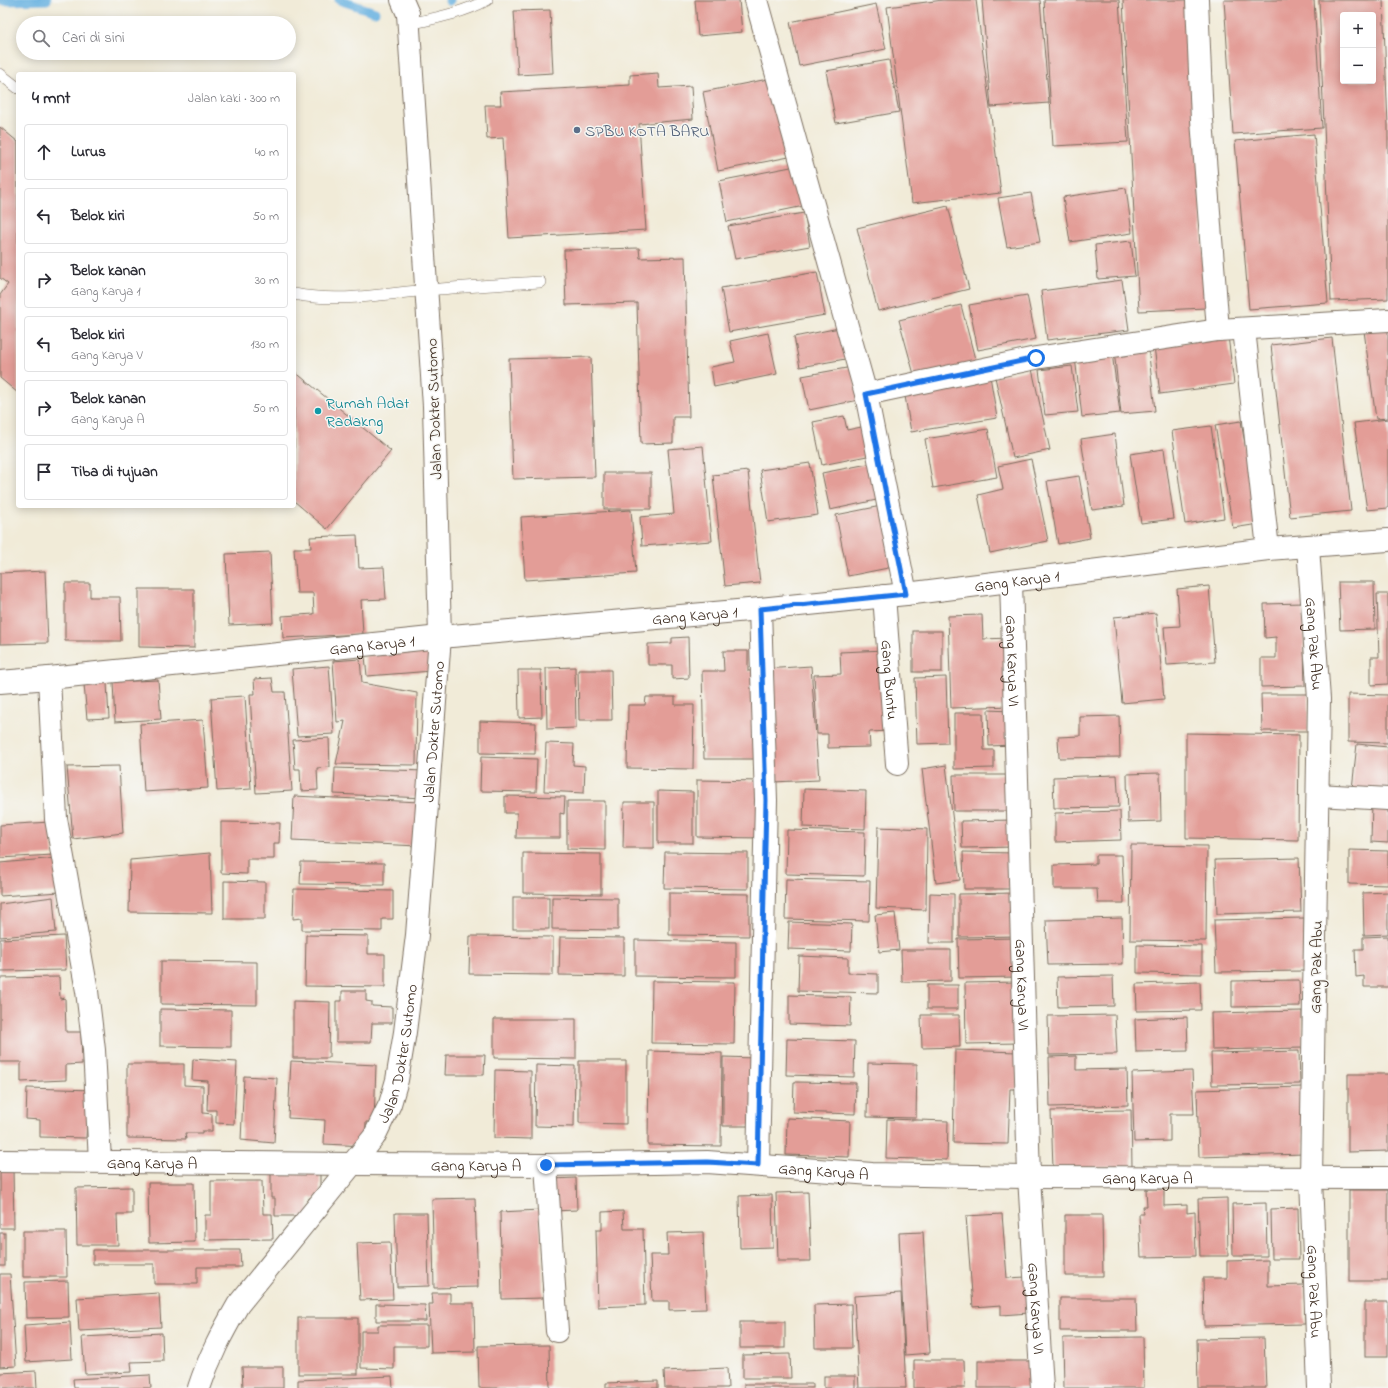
<!DOCTYPE html>
<html lang="id">
<meta charset="utf-8">
<style>
body{margin:0;font-family:"Indie Flower",sans-serif;background:#f7f7f7;color:#2b2b33}
.controls{position:absolute;right:12px;top:12px;display:grid;overflow:hidden;border-radius:4px;box-shadow:0 2px 10px #0003}
.controls button{width:36px;height:36px;display:grid;place-items:center;padding:0;border:0;border-bottom:1px solid #e1e1e2;background:#fff;color:#2b2b33;font:20px sans-serif}
.stop{position:absolute;width:12px;height:12px;margin:-9px;border:3px solid #1a73e8;border-radius:50%;background:#fff}
.stop.end{background:#1a73e8;border-color:#fff;box-shadow:0 1px 4px #0008}
.list{margin:0;padding:0;list-style:none}
h2{display:flex;justify-content:space-between;align-items:center;height:52px;margin:0;padding:0 16px;font-size:17px}
h2 small{font-size:13px;font-weight:400;color:#7c7c81}
.list li{display:grid;grid-template-columns:26px 1fr auto;gap:12px;align-items:center;box-sizing:border-box;height:56px;margin:0 8px 8px;padding:0 8px;border:1px solid #e1e1e2;border-radius:4px}
.list b{display:block;font-size:15px;white-space:nowrap}
.list p{margin:0;font-size:13px;white-space:nowrap;color:#7c7c81}
.list em{font-size:13px;font-style:normal;color:#7c7c81}
.icon{flex:none;width:22px;height:22px;fill:none;stroke:currentColor;stroke-width:2;stroke-linecap:round;stroke-linejoin:round}
.map{position:relative;flex:none;width:1388px;height:1388px;overflow:hidden}
.search{position:absolute;background:#fff;box-shadow:0 2px 10px #0003;left:16px;top:16px;width:280px;height:44px;display:flex;align-items:center;gap:10px;box-sizing:border-box;padding:0 14px;border-radius:22px;color:#7c7c81;font-size:15px}
.panel{position:absolute;background:#fff;box-shadow:0 2px 10px #0003;left:16px;top:72px;width:280px;height:436px;border-radius:4px}
.map>svg:first-child{display:block}
</style>
<div class="map">
<svg width="1388" height="1388" viewBox="0 0 1388 1388">
<rect width="100%" height="100%" fill="#f6f6f2"/>
<filter id="ink" filterUnits="userSpaceOnUse"><feTurbulence type="fractalNoise" baseFrequency=".025" numOctaves="2"/><feDisplacementMap in="SourceGraphic" scale="8" xChannelSelector="R" yChannelSelector="G"/><feConvolveMatrix kernelMatrix="1 2 1 2 8 2 1 2 1" color-interpolation-filters="sRGB"/></filter>
<filter id="wash" filterUnits="userSpaceOnUse"><feTurbulence type="fractalNoise" baseFrequency=".012" numOctaves="4" result="noise"/><feDisplacementMap in="SourceGraphic" scale="16" xChannelSelector="R" yChannelSelector="G"/><feGaussianBlur stdDeviation="0.9" result="paint"/><feColorMatrix in="noise" values="0 0 0 0 0 0 0 0 0 0 0 0 0 0 0 0 0 1.4 0 .05"/><feComposite in="paint" operator="in"/></filter>
<g filter="url(#wash)">
<rect width="100%" height="100%" fill="#f1ebd8"/>
<g fill="none" stroke-linecap="round" stroke-linejoin="round">
<g stroke="#69b2e1" stroke-width="9">
<path d="M339,0L375,12"/>
<path d="M0,1L47,0"/>
<path d="M449,1L450,0"/>
</g>
</g>
<g id="blocks">
<g fill="#e39d97" fill-rule="evenodd">
<path d="M695,0H739L742,32L698,36Z"/>
<path d="M943,0H976L1001,193L912,203L887,7Z"/>
<path d="M982,0H1040L1049,103L991,107Z"/>
<path d="M1044,0H1119L1128,142L1053,146Z"/>
<path d="M1123,0H1190L1206,308L1139,311Z"/>
<path d="M1224,0H1314L1322,128L1233,134Z"/>
<path d="M1319,0H1383L1388,125V299L1331,301ZM1343,15H1373V81H1343Z"/>
<path d="M876,4L886,49L799,66L790,22Z"/>
<path d="M550,10L553,73L518,75L514,11Z"/>
<path d="M889,60L899,112L836,123L826,71Z"/>
<path d="M658,73L659,88L691,86L693,119L639,124L646,230L509,238L503,138L487,139L485,105H501L500,92L630,85V75Z"/>
<path d="M773,78L789,157L718,171L703,92Z"/>
<path d="M0,127L18,142V393L0,378V295L8,284L0,278Z"/>
<path d="M1314,134L1328,303L1249,309L1235,141Z"/>
<path d="M796,166L804,206L727,222L719,181Z"/>
<path d="M1126,188L1132,233L1070,242L1063,197Z"/>
<path d="M1031,193L1040,242L1007,247L998,198Z"/>
<path d="M948,206L969,289L878,311L857,228Z"/>
<path d="M804,213L810,246L735,259L728,226Z"/>
<path d="M1131,241L1135,276L1098,279L1095,245Z"/>
<path d="M639,248L640,258L685,257L689,417H673V443L641,444L637,303L566,305L564,250Z"/>
<path d="M817,272L825,315L729,332L721,288Z"/>
<path d="M1122,280L1129,330L1047,340L1041,291Z"/>
<path d="M1027,295L1036,339L978,350L969,305Z"/>
<path d="M961,305L976,363L915,378L899,320Z"/>
<path d="M844,327L851,358L800,367L794,337Z"/>
<path d="M1388,328V418L1376,419L1364,331Z"/>
<path d="M768,333L777,374L714,387L711,367L735,362L730,341Z"/>
<path d="M1228,336L1234,384L1160,394L1154,346Z"/>
<path d="M1332,338L1351,511L1290,517L1271,345Z"/>
<path d="M1148,346L1155,411L1121,414L1114,350Z"/>
<path d="M1112,353L1120,413L1082,417L1075,357Z"/>
<path d="M591,357L595,477L513,479L509,359Z"/>
<path d="M1072,366L1078,412L1045,415L1039,370Z"/>
<path d="M852,367L859,400L809,410L802,376Z"/>
<path d="M1032,369L1050,450L1013,458L995,377Z"/>
<path d="M294,371L391,451L327,529L294,501Z"/>
<path d="M990,376L997,418L911,432L904,390Z"/>
<path d="M844,416L847,430L866,426L872,455L822,465L813,422Z"/>
<path d="M1388,419V508L1367,510L1354,423Z"/>
<path d="M1241,421L1259,524L1233,528L1215,425Z"/>
<path d="M1211,426L1224,518L1185,524L1172,431Z"/>
<path d="M988,429L997,477L933,488L925,439Z"/>
<path d="M1115,434L1124,506L1092,510L1081,439Z"/>
<path d="M703,446L712,541L642,546L640,517L674,514L668,449Z"/>
<path d="M1164,449L1174,519L1141,523L1130,454Z"/>
<path d="M1031,459L1048,541L990,553L978,495L1003,489L998,466Z"/>
<path d="M810,463L818,515L768,522L760,470Z"/>
<path d="M873,463L881,499L830,510L822,473Z"/>
<path d="M748,471L760,583L725,586L713,475Z"/>
<rect x="604" y="473" width="47" height="36"/>
<path d="M1079,476L1090,538L1058,544L1047,481Z"/>
<path d="M886,505L898,566L848,576L836,515Z"/>
<path d="M631,510L636,573L525,580L521,517Z"/>
<path d="M357,535L359,568L384,567L386,599L361,600L363,634L283,638L282,616L314,614L313,593H297L294,548H311L310,537Z"/>
<path d="M270,552L273,623L229,625L226,554Z"/>
<path d="M45,571L48,643L0,644V573Z"/>
<path d="M1338,582H1374L1375,629L1340,630Z"/>
<path d="M65,583H90V597H120L121,641H65Z"/>
<path d="M1209,586L1215,662L1167,665L1164,627L1180,626L1177,589Z"/>
<path d="M139,589H194V648L139,647Z"/>
<path d="M1377,594H1388V684L1371,685V657H1379Z"/>
<path d="M1303,603L1305,686L1261,687V658H1276V637L1265,638L1264,604Z"/>
<path d="M1156,613L1164,699L1122,703L1114,617Z"/>
<path d="M982,615L983,639L1010,638L1012,706L951,708L948,616Z"/>
<rect x="913" y="631" width="29" height="41"/>
<path d="M688,637L689,678L672,679V665H648V644L672,643V638Z"/>
<path d="M430,649L432,671L367,676L365,656Z"/>
<path d="M885,650L890,731L869,732L870,747L828,748V734H817L814,675L841,674L840,652Z"/>
<path d="M723,651H748V671H758L760,759H704L702,671H724Z"/>
<path d="M360,659L362,683L417,693L416,765L336,764L345,721L337,722L333,661Z"/>
<path d="M329,666L334,734L297,736L292,669Z"/>
<path d="M811,666L819,780L772,782L764,669Z"/>
<path d="M575,667L576,728L547,729L546,668Z"/>
<path d="M518,670H541L542,717L519,718Z"/>
<path d="M578,670H611L612,720H579Z"/>
<path d="M946,677L948,743L917,744L915,678Z"/>
<path d="M272,678L274,692H285L292,791L256,793L250,694H255L254,679Z"/>
<path d="M158,680L161,719L115,722L113,682Z"/>
<path d="M107,683L109,718L87,719L84,684Z"/>
<path d="M1261,694H1308V731H1262Z"/>
<path d="M1348,694L1388,695V743L1348,742Z"/>
<path d="M245,696L251,789L217,791L211,698Z"/>
<path d="M646,697H675V705H694L693,769L627,768L628,705H645Z"/>
<path d="M988,710L1011,711L1013,745L989,746Z"/>
<path d="M954,713H983L984,750H994V768L954,769Z"/>
<path d="M1119,716L1120,757L1059,758L1058,737L1080,736V717Z"/>
<path d="M203,720L208,788L144,792L140,724Z"/>
<path d="M480,721L536,723L535,754L480,753Z"/>
<path d="M1186,733L1299,735L1298,840L1186,838Z"/>
<path d="M329,738L330,767L317,768L318,790L301,791L300,769H295L293,740Z"/>
<path d="M546,743L574,744L573,765L585,766L584,793L544,791Z"/>
<path d="M1357,744L1388,747V793L1352,789Z"/>
<path d="M481,757L537,759L536,792L480,791Z"/>
<path d="M946,765L960,880L936,883L922,769Z"/>
<path d="M119,766L123,833L73,839L67,767Z"/>
<path d="M335,768L424,771V798L334,794Z"/>
<path d="M1160,773L1161,821L1128,822L1127,774Z"/>
<path d="M953,775H1012L1014,811H954Z"/>
<path d="M1117,775L1119,807L1054,808L1053,777Z"/>
<path d="M697,780L763,781L762,838L697,837Z"/>
<path d="M804,789L866,791L865,829L803,827Z"/>
<path d="M658,791L693,792V843H658Z"/>
<path d="M294,796L420,802L418,846L292,840Z"/>
<path d="M505,796L565,797L564,814L560,813V838H516L517,813H505Z"/>
<path d="M567,801H605V850L567,849Z"/>
<path d="M624,802H654V848H623Z"/>
<path d="M1372,802L1388,803V843L1371,842Z"/>
<path d="M1120,811L1121,840L1055,842V813Z"/>
<path d="M1015,820L1016,847L962,848L961,821Z"/>
<path d="M50,822L53,855L0,858V825Z"/>
<path d="M221,822L280,823L279,843H274V859H247V874L221,873Z"/>
<path d="M878,827L927,829L926,910L876,908Z"/>
<path d="M787,830L865,832L864,876L786,874Z"/>
<path d="M1131,845L1207,846L1206,941L1130,940Z"/>
<path d="M1349,850L1388,851V885L1349,884Z"/>
<path d="M665,852L748,853V889L664,888Z"/>
<path d="M963,852L1015,853L1018,889H964Z"/>
<path d="M210,853L212,913L129,912L130,860Z"/>
<path d="M523,853L601,854V894L523,893Z"/>
<path d="M1096,855H1122L1124,903H1098L1097,889H1054V865L1096,864Z"/>
<path d="M57,858L60,892L0,896V863Z"/>
<path d="M1299,858L1301,912L1217,914L1215,860Z"/>
<path d="M301,862L384,863V885L300,884Z"/>
<path d="M786,879L870,881L869,921L785,919Z"/>
<path d="M224,881L265,882V919H224Z"/>
<path d="M294,889L393,891V919H382V931L302,930V918L293,919Z"/>
<path d="M1388,892V934L1364,935L1363,893Z"/>
<path d="M669,893L749,894V936L669,935Z"/>
<path d="M930,893L954,894V943H929Z"/>
<path d="M1017,893L1018,936L959,937V894Z"/>
<path d="M53,897L56,932L0,937V904Z"/>
<rect x="513" y="897" width="36" height="32"/>
<path d="M552,897L618,898V930L552,929Z"/>
<path d="M895,913L899,950L879,952L875,915Z"/>
<path d="M1122,918L1123,964L1048,965L1046,920Z"/>
<path d="M1304,918L1305,971L1216,972L1214,920Z"/>
<path d="M789,922L852,924L851,951L788,949Z"/>
<path d="M306,935L368,936V954H385V987L305,986Z"/>
<path d="M64,936L66,970L0,971V939Z"/>
<path d="M470,936L553,937V975L469,974Z"/>
<path d="M1388,936V987H1364V976L1356,977L1355,949H1363V937Z"/>
<path d="M560,937L624,938V976L559,975Z"/>
<path d="M1017,938L1019,977L959,978L958,939Z"/>
<path d="M635,940L736,942V977L635,976Z"/>
<path d="M1137,945L1202,946V974L1137,973Z"/>
<path d="M901,950H951V981L902,982Z"/>
<path d="M799,956L848,958V973L878,974V993L798,991Z"/>
<path d="M161,961L257,962V1005L161,1004Z"/>
<path d="M1113,976L1114,1006L1058,1007L1057,977Z"/>
<path d="M59,977L60,999L65,998L66,1032H81L82,1064L66,1065V1080L21,1082V1062H0V978Z"/>
<path d="M1299,980L1300,1006L1232,1007V981Z"/>
<path d="M652,981L735,982L734,1044L651,1043Z"/>
<path d="M1018,982L1019,1043L966,1044L965,983Z"/>
<path d="M1200,982L1201,1010L1137,1011L1136,984Z"/>
<rect x="927" y="985" width="31" height="24"/>
<path d="M342,991H366V1001L372,1002V1006L392,1007V1023H372L371,1042H336V1001H342Z"/>
<path d="M789,995L851,997L850,1026L789,1024Z"/>
<path d="M293,1001L330,1002L329,1058H293Z"/>
<path d="M160,1009L231,1010V1047L160,1046Z"/>
<path d="M1302,1011L1303,1048L1212,1050L1211,1013Z"/>
<path d="M921,1015H959L960,1047L922,1048Z"/>
<path d="M1115,1015L1117,1054L1049,1055L1048,1016Z"/>
<path d="M1187,1017L1188,1051L1136,1052L1135,1019Z"/>
<path d="M494,1019H576V1059L494,1058Z"/>
<path d="M787,1039L855,1041L854,1077L786,1075Z"/>
<path d="M955,1050L1018,1052L1017,1089H1010L1008,1144L953,1143Z"/>
<path d="M649,1051L722,1053L721,1146L648,1145Z"/>
<path d="M1299,1051L1300,1084L1212,1085L1211,1053Z"/>
<path d="M446,1055H485L484,1075H445Z"/>
<path d="M1076,1056V1070L1127,1069L1128,1105L1050,1107L1049,1057Z"/>
<path d="M723,1057L756,1058V1126H723Z"/>
<path d="M193,1059L237,1062L234,1124L216,1123V1110H207L208,1081L192,1080Z"/>
<path d="M291,1061L376,1065L374,1122H366L365,1146L324,1144L325,1120L288,1118Z"/>
<path d="M579,1061H626V1124L579,1123Z"/>
<path d="M868,1063L917,1064L916,1118L867,1117Z"/>
<path d="M127,1064H184V1085L203,1086V1113L212,1114V1131H202V1133H185L186,1139L127,1138Z"/>
<path d="M536,1065L575,1066L574,1127L535,1126Z"/>
<path d="M495,1070L531,1071V1139L494,1138Z"/>
<path d="M1192,1071L1194,1114H1170V1141L1134,1142L1132,1073Z"/>
<path d="M1348,1074H1388V1151L1348,1152Z"/>
<path d="M244,1076L277,1078L274,1143L241,1140Z"/>
<path d="M794,1082L856,1083L855,1114L793,1112Z"/>
<path d="M1302,1087L1304,1154L1199,1157L1197,1090Z"/>
<path d="M27,1088L93,1090L92,1122H87L86,1138L40,1137V1120L26,1119Z"/>
<path d="M1131,1110L1132,1167L1053,1168L1051,1111Z"/>
<path d="M787,1118L850,1121L849,1157L786,1155Z"/>
<path d="M887,1119L948,1121L947,1160L886,1158Z"/>
<path d="M0,1169H13L14,1228H0Z"/>
<path d="M271,1171L320,1172V1198H309L308,1216H275V1198H271Z"/>
<path d="M576,1178L577,1210L552,1211L551,1179Z"/>
<path d="M211,1181H262L263,1214H272L273,1239L205,1240V1215H211Z"/>
<path d="M148,1183H194L195,1242L149,1243Z"/>
<path d="M132,1187V1214H117L118,1245H77L76,1188Z"/>
<path d="M1146,1189H1164V1206L1187,1205V1213L1195,1212L1196,1256L1141,1257L1139,1214H1144L1143,1206H1147Z"/>
<rect x="1349" y="1190" width="39" height="91"/>
<path d="M808,1192L811,1261H778L776,1193Z"/>
<path d="M772,1195L773,1247L740,1248L739,1196Z"/>
<path d="M475,1198L478,1287L434,1288L432,1199Z"/>
<path d="M1227,1198L1228,1256H1200L1198,1199Z"/>
<path d="M1266,1203L1267,1256H1233L1232,1204Z"/>
<path d="M1298,1208L1299,1259H1272L1271,1209Z"/>
<path d="M540,1210L543,1298L502,1299L500,1212Z"/>
<path d="M623,1211L624,1229H643L645,1305L598,1307L596,1230H602V1212Z"/>
<path d="M395,1213H427L429,1286L397,1287Z"/>
<path d="M1002,1214L1007,1278L1026,1277L1029,1313L1001,1315V1305L973,1307L966,1216Z"/>
<path d="M1065,1215H1102L1103,1276H1065Z"/>
<path d="M23,1231H66L67,1277H23Z"/>
<path d="M703,1232L706,1309L669,1310V1301H652L650,1255H668L667,1233Z"/>
<path d="M923,1232L930,1353L905,1355L899,1233Z"/>
<rect x="0" y="1233" width="5" height="33"/>
<path d="M390,1242L393,1299L360,1300L357,1243Z"/>
<path d="M93,1250H240L241,1267H197V1284H154V1264H93Z"/>
<path d="M1268,1260V1286L1304,1285L1305,1324L1204,1326L1203,1278H1227V1261Z"/>
<path d="M0,1274H10L16,1366L0,1367Z"/>
<path d="M68,1281L69,1317L26,1318L25,1282Z"/>
<path d="M159,1293L161,1327L79,1331L77,1298Z"/>
<path d="M432,1293H450V1303H474L475,1352L431,1353L429,1304H433Z"/>
<path d="M901,1293L906,1388H859L854,1296Z"/>
<path d="M1060,1298H1136L1137,1331H1060Z"/>
<rect x="1365" y="1302" width="23" height="55"/>
<path d="M376,1304L425,1305L426,1321H376Z"/>
<path d="M851,1304L852,1348H815L814,1305Z"/>
<rect x="298" y="1318" width="60" height="56"/>
<path d="M70,1322L72,1359L26,1362L24,1325Z"/>
<rect x="740" y="1322" width="45" height="26"/>
<path d="M378,1325H427V1346H394V1369L361,1368V1331H378Z"/>
<path d="M162,1333L163,1361L131,1362L132,1372L85,1374L82,1337Z"/>
<path d="M1143,1337L1144,1388H1064L1063,1338Z"/>
<path d="M1264,1338L1266,1388H1198L1197,1339Z"/>
<path d="M549,1345L550,1388H479L478,1346Z"/>
<path d="M790,1354L791,1378H743V1355Z"/>
<path d="M914,1360H964L965,1388H914Z"/>
<rect x="978" y="1361" width="61" height="27"/>
<path d="M242,1367H283V1388H243Z"/>
<path d="M727,1368L728,1388H665L664,1371Z"/>
<path d="M36,1371L37,1388H0V1373Z"/>
<path d="M150,1375L151,1388H74L73,1379Z"/>
<path d="M392,1376L393,1388H298V1380Z"/>
<rect x="824" y="1376" width="31" height="12"/>
<path d="M658,1381V1388H606V1383Z"/>
<rect x="744" y="1384" width="69" height="4"/>
</g>
</g>
</g>
<g filter="url(#ink)">
<use href="#blocks" fill-opacity="0" stroke="#7b6e5f" stroke-width="1"/>
<g fill="none" stroke-linecap="round" stroke-linejoin="round">
<g stroke="#7b6e5f" stroke-width="12">
<g id="service">
<path d="M409,24C436,18 463,13 487,0"/>
<path d="M0,74L18,88"/>
<path d="M294,294C338,303 383,294 427,290C465,287 502,284 540,282"/>
</g>
</g>
<g stroke="#7b6e5f" stroke-width="24">
<g id="minor">
<path d="M402,0L408,14"/>
<path d="M756,0L866,394L906,594"/>
<path d="M1197,0L1202,120L1218,330"/>
<path d="M1244,329L1268,549"/>
<path d="M866,394L1036,358L1218,330L1388,320"/>
<path id="s1" d="M1308,547L1319,699L1311,1178L1319,1388"/>
<path id="s2" d="M1011,581L1029,1177L1042,1388"/>
<path id="s3" d="M884,596L897,764"/>
<path d="M49,678L56,819L87,991L94,1050L100,1161"/>
<path id="s4" d="M0,682L49,678L440,637L760,609L906,594L1268,549L1388,540"/>
<path d="M1318,795L1388,799"/>
<path id="s5" d="M0,1161L353,1164L546,1165L707,1162L872,1174L1029,1177L1388,1178"/>
<path d="M546,1165L557,1331"/>
<path d="M758,1165L766,800L760,609"/>
</g>
</g>
<g stroke="#7b6e5f" stroke-width="24">
<g id="tertiary">
<path id="s6" d="M199,1388C209,1357 222,1333 238,1305L374,1137L390,1104L397,1080L405,1032L417,935L440,637L434,406L408,14"/>
</g>
</g>
<use href="#service" stroke="#fff" stroke-width="11"/>
<use href="#minor" stroke="#fff" stroke-width="22"/>
<use href="#tertiary" stroke="#fff" stroke-width="22"/>
</g>
</g>
<g fill="none" stroke-linecap="round" stroke-linejoin="round" filter="url(#ink)">
<path stroke="#1a73e8" stroke-width="5" d="M546,1165L707,1162L758,1165L766,800L760,609L906,594L866,394L1036,358"/>
</g>
<circle fill="#5c6f8a" stroke="#f6f6f2" stroke-width="1.5" cx="577" cy="130" r="4"/>
<circle fill="#0f9aa8" stroke="#f6f6f2" stroke-width="1.5" cx="318" cy="411" r="4"/>
<g text-anchor="middle" stroke-width="3" stroke-linejoin="round" paint-order="stroke">
<g font-size="16" fill="#4e5e75" stroke="#f6f6f2" text-anchor="start">
<text x="585" y="136">SPBU KOTA BARU</text>
</g>
<g font-size="16" fill="#0d838f" stroke="#f6f6f2" text-anchor="start">
<text x="326" y="408">Rumah Adat<tspan x="326" dy="18">Radakng</tspan></text>
</g>
<g font-size="16" fill="#3b2a1e" stroke="#f6f6f2">
<text transform="translate(433 409) rotate(-92)" y="6">Jalan Dokter Sutomo</text>
<text dy="6" stroke="none"><textPath href="#s4" startOffset="1022">Gang Karya 1</textPath></text>
<text dy="6" stroke="none"><textPath href="#s4" startOffset="698">Gang Karya 1</textPath></text>
<text dy="6" stroke="none"><textPath href="#s1" startOffset="97">Gang Pak Abu</textPath></text>
<text dy="6" stroke="none"><textPath href="#s4" startOffset="374">Gang Karya 1</textPath></text>
<text dy="6" stroke="none"><textPath href="#s2" startOffset="80">Gang Karya VI</textPath></text>
<text dy="6" stroke="none"><textPath href="#s3" startOffset="84">Gang Buntu</textPath></text>
<text dy="6" stroke="none"><textPath href="#s6" startOffset="720">Jalan Dokter Sutomo</textPath></text>
<text transform="translate(1315 967) rotate(-89)" y="6">Gang Pak Abu</text>
<text dy="6" stroke="none"><textPath href="#s2" startOffset="404">Gang Karya VI</textPath></text>
<text dy="6" stroke="none"><textPath href="#s6" startOffset="396">Jalan Dokter Sutomo</textPath></text>
<text dy="6" stroke="none"><textPath href="#s5" startOffset="152">Gang Karya A</textPath></text>
<text dy="6" stroke="none"><textPath href="#s5" startOffset="476">Gang Karya A</textPath></text>
<text dy="6" stroke="none"><textPath href="#s5" startOffset="824">Gang Karya A</textPath></text>
<text dy="6" stroke="none"><textPath href="#s5" startOffset="1148">Gang Karya A</textPath></text>
<text dy="6" stroke="none"><textPath href="#s1" startOffset="745">Gang Pak Abu</textPath></text>
<text dy="6" stroke="none"><textPath href="#s2" startOffset="728">Gang Karya VI</textPath></text>
</g>
</g>
</svg>
<div class="controls">
<button>+</button>
<button>−</button>
</div>
<div class="stop" style="left:1036px;top:358px"></div>
<div class="stop end" style="left:546px;top:1165px"></div>
<div class="search"><svg class="icon" aria-label="search" viewBox="0 0 24 24"><circle cx="10" cy="10" r="6"/><path d="M15 15l6 6"/></svg>Cari di sini</div>
<section class="panel">
<h2>4 mnt<small>Jalan kaki · 300 m</small></h2>
<ul class="list">
<li><svg class="icon" aria-label="ahead" viewBox="0 0 24 24"><path d="M12 20V5M6 11l6-6 6 6"/></svg><div><b>Lurus</b></div><em>40 m</em></li>
<li><svg class="icon" aria-label="left" viewBox="0 0 24 24"><path d="M17 20v-9H6M10 6l-5 5 5 5"/></svg><div><b>Belok kiri</b></div><em>50 m</em></li>
<li><svg class="icon" aria-label="right" viewBox="0 0 24 24"><path d="M7 20v-9h11M14 6l5 5-5 5"/></svg><div><b>Belok kanan</b><p>Gang Karya 1</p></div><em>30 m</em></li>
<li><svg class="icon" aria-label="left" viewBox="0 0 24 24"><path d="M17 20v-9H6M10 6l-5 5 5 5"/></svg><div><b>Belok kiri</b><p>Gang Karya V</p></div><em>130 m</em></li>
<li><svg class="icon" aria-label="right" viewBox="0 0 24 24"><path d="M7 20v-9h11M14 6l5 5-5 5"/></svg><div><b>Belok kanan</b><p>Gang Karya A</p></div><em>50 m</em></li>
<li><svg class="icon" aria-label="arrive" viewBox="0 0 24 24"><path d="M6 21V4h12l-3 4 3 4H6"/></svg><div><b>Tiba di tujuan</b></div></li>
</ul>
</section>
</div>
